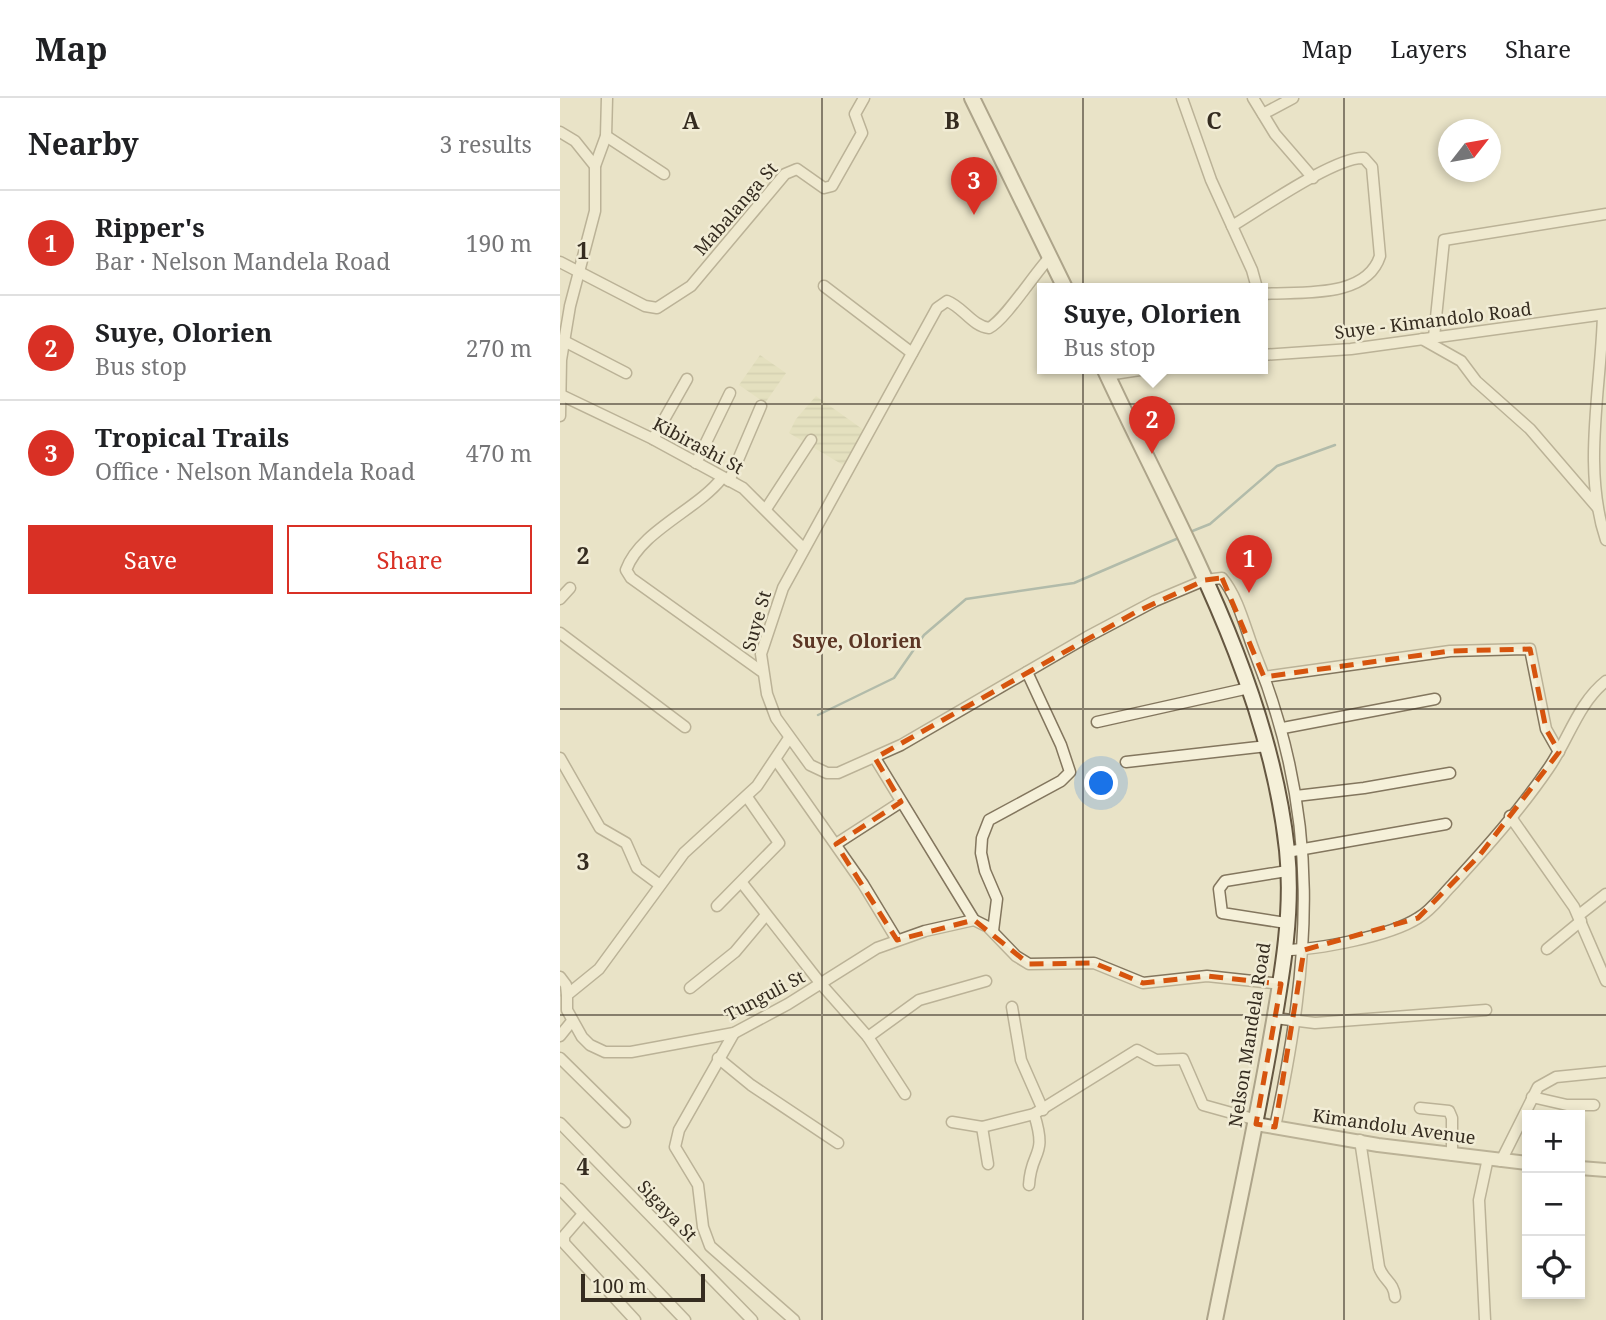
<!DOCTYPE html>
<meta charset="utf-8">
<style>
body{margin:0;font-family:"Noto Serif",serif;background:#f6f6f6;color:#202124}
.controls{position:absolute;right:21px;bottom:21px;display:grid;overflow:hidden;border-radius:0px;box-shadow:0 4px 10px #0003}
.controls button{width:63px;height:63px;display:grid;place-items:center;padding:0;border:0;border-bottom:2px solid #e0e0e0;background:#fff;color:#202124;font:35px sans-serif}
.compass{position:absolute;left:878px;top:21px;width:63px;height:63px;border-radius:50%;background:#fff;box-shadow:0 4px 10px #0003;rotate:59deg}
.scale{position:absolute;left:21px;bottom:18px;width:124px;box-sizing:border-box;padding-left:7px;border:4px solid #352c20;border-top:0;font-size:19px;line-height:24px;white-space:nowrap;color:#352c20;-webkit-text-stroke:5px #f1ecd5;paint-order:stroke}
.you{position:absolute;left:542px;top:686px;width:24px;height:24px;margin:-18px;border:5px solid #fff;border-radius:50%;background:#1a73e8;box-shadow:0 0 0 10px #1a73e833}
.badge{display:grid;place-items:center;width:46px;height:46px;border-radius:50%;background:#d93025;color:#fff;font-size:23px;font-weight:700}
.pin{position:absolute;translate:-50% -58px;filter:drop-shadow(0 2px 4px #0008)}
.pin::after{content:'';position:absolute;top:37px;width:24px;height:21px;background:inherit;clip-path:polygon(0 0,100% 0,50% 100%)}
.popup{position:absolute;left:477px;top:185px;width:231px;height:91px;box-sizing:border-box;display:grid;place-content:center;border-radius:0px;background:#fff;filter:drop-shadow(0 2px 5px #0005);font-size:23px;white-space:nowrap;color:#757577}
.popup b{font-size:26px;color:#202124}
.popup::after{content:'';position:absolute;left:50%;top:100%;margin-left:-14px;border:14px solid transparent;border-top-color:#fff}
.list{margin:0;padding:0;list-style:none}
h2{display:flex;justify-content:space-between;align-items:center;height:91px;margin:0;padding:0 28px;font-size:30px}
h2 small{font-size:23px;font-weight:400;color:#757577}
.list li{display:grid;grid-template-columns:46px 1fr auto;gap:21px;align-items:center;box-sizing:border-box;height:105px;padding:0 28px;border-top:2px solid #e0e0e0}
.list b{display:block;font-size:26px;white-space:nowrap}
.list p{margin:0;font-size:23px;white-space:nowrap;color:#757577}
.list em{font-size:23px;font-style:normal;color:#757577}
.actions{display:flex;gap:14px;padding:21px 28px}
.actions a{flex:1;padding:16px 0;border:2px solid #d93025;border-radius:0px;text-align:center;font-size:24px;color:#d93025}
.actions .main{background:#d93025;color:#fff}
.icon{flex:none;width:38px;height:38px;fill:none;stroke:currentColor;stroke-width:2;stroke-linecap:round;stroke-linejoin:round}
.map{position:relative;flex:none;width:1046px;height:1222px;overflow:hidden}
header{display:flex;align-items:center;gap:42px;box-sizing:border-box;height:98px;padding:0 35px;background:#fff;border-bottom:2px solid #e0e0e0}
header strong{font-size:33px}
nav{display:flex;gap:38px;margin-inline-start:auto;font-size:24px}
main{display:flex}
aside{flex:1;background:#fff}
.map>svg:first-child{display:block}
</style>
<header>
<strong>Map</strong>
<nav><a>Map</a><a>Layers</a><a>Share</a></nav>
</header>
<main>
<aside>
<h2>Nearby<small>3 results</small></h2>
<ul class="list">
<li><span class="badge">1</span><div><b>Ripper's</b><p>Bar · Nelson Mandela Road</p></div><em>190 m</em></li>
<li><span class="badge">2</span><div><b>Suye, Olorien</b><p>Bus stop</p></div><em>270 m</em></li>
<li><span class="badge">3</span><div><b>Tropical Trails</b><p>Office · Nelson Mandela Road</p></div><em>470 m</em></li>
</ul>
<div class="actions"><a class="main">Save</a><a>Share</a></div>
</aside>
<div class="map">
<svg width="1046" height="1222" viewBox="0 0 1046 1222">
<defs>
<pattern id="farmland-rules" width="6" height="5" patternUnits="userSpaceOnUse" patternTransform="scale(1.75)"><rect width="6" height="5" fill="#dedcb5"/><path d="M0 2.5h6" fill="none" stroke="#bfbd9b"/></pattern>
</defs>
<rect width="100%" height="100%" fill="#e9e3c7"/>
<g fill="url(#farmland-rules)">
<path d="M200,257L226,275L205,305L179,287Z"/>
<path d="M256,298L305,333L283,367L229,335L236,321Z"/>
</g>
<g fill="none" stroke-linecap="round" stroke-linejoin="round">
<g stroke="#6f8b87" stroke-width="2.5">
<path d="M630,434L650,426L717,368L775,347"/>
<path d="M258,617L334,580L364,537L406,501L514,485L621,439"/>
</g>
<g stroke="#83765e" stroke-width="13">
<g id="minor">
<path d="M622,0L651,82L692,172L697,190"/>
<path d="M693,0L715,36L753,80"/>
<path d="M703,16L733,0"/>
<path d="M0,34L15,43L35,68"/>
<path d="M46,38L104,76"/>
<path d="M672,128C699,112 776,58 804,60L812,69L820,158C806,202 738,193 702,196"/>
<path d="M490,159C474,176 445,222 429,230C412,228 403,209 387,203L377,210L223,490L201,556L207,596L216,620L250,667L267,675H278L341,647L527,539L595,503L645,482L662,480C679,500 686,534 696,558C762,723 751,860 715,1029"/>
<path d="M0,164L85,208L97,210L131,188L225,76L237,71L264,90L272,88L302,35L295,16L304,0"/>
<path d="M264,188L352,255"/>
<path d="M1043,217C1041,291 1022,371 1046,442"/>
<path d="M874,239L884,142L1046,116"/>
<path d="M862,241L901,263L916,283L970,331L1037,409"/>
<path d="M4,243L66,275"/>
<path d="M702,257L791,251L1046,216"/>
<path d="M547,277L593,270"/>
<path d="M1,297L93,341L183,390L243,450"/>
<path d="M0,318L1,262L10,208L35,113V68L46,38L47,0"/>
<path d="M93,341L127,281"/>
<path d="M136,365L170,295"/>
<path d="M162,380C137,412 80,433 66,472L71,480L201,573"/>
<path d="M169,383L201,308"/>
<path d="M206,411L251,342"/>
<path d="M0,501L10,490"/>
<path d="M0,535L125,629"/>
<path d="M704,579L890,553L970,551L986,631L999,654"/>
<path d="M537,624L689,590"/>
<path d="M723,630L875,601"/>
<path d="M229,640L197,688L124,755L39,871L7,897V912L22,939L30,947L45,954H71L174,935L228,906L317,850L365,833L414,822L428,829L456,858L469,866L534,865L583,885L647,878L721,886"/>
<path d="M0,660L40,730L66,745L77,770L100,787"/>
<path d="M315,660L414,822"/>
<path d="M216,662L303,786L337,842"/>
<path d="M566,664L707,648"/>
<path d="M736,698L804,690L890,675"/>
<path d="M950,718L1014,809L1046,883"/>
<path d="M276,746L341,704"/>
<path d="M727,754L886,726"/>
<path d="M182,785L261,886L308,939L345,996"/>
<path d="M157,808L219,745L187,699"/>
<path d="M1019,817L1046,796"/>
<path d="M726,825L662,815L659,791L665,783L727,773"/>
<path d="M433,833L437,801L425,773L421,755L422,740L429,722L501,683L510,674L501,647L467,574"/>
<path d="M987,851L1021,823"/>
<path d="M724,852C758,852 830,838 858,820C872,812 882,797 893,786C926,750 960,712 988,671C1008,643 1018,605 1046,583"/>
<path d="M0,879L6,887L7,897"/>
<path d="M130,890L175,854L206,817"/>
<path d="M452,909L461,962L483,1012"/>
<path d="M715,920L755,925L926,912"/>
<path d="M174,935L119,1032L115,1049L138,1087L143,1129L150,1148L234,1222"/>
<path d="M0,938L12,923"/>
<path d="M308,939L359,902L426,883"/>
<path d="M0,960L65,1024"/>
<path d="M158,960L191,987L278,1045"/>
<path d="M972,999L1007,1007H1034"/>
<path d="M860,1010L889,1013L892,1020V1057"/>
<path d="M392,1024L422,1029L474,1016L577,952L596,962L623,961L643,1007L697,1022"/>
<path d="M0,1025L192,1222"/>
<path d="M422,1029L428,1066"/>
<path d="M800,1042L819,1169C823,1182 834,1184 835,1199"/>
<path d="M941,1063L978,989L996,979L1046,974"/>
<path d="M469,1087C471,1051 488,1060 474,1016"/>
<path d="M0,1091L125,1222"/>
<path d="M23,1116L4,1138V1145L75,1222"/>
<path d="M925,1222L919,1102L928,1060"/>
</g>
</g>
<g stroke="#83765e" stroke-width="16">
<g id="tertiary">
<path d="M696,1026L818,1047L967,1065"/>
<path d="M1020,1070L1046,1072"/>
</g>
</g>
<g stroke="#655741" stroke-width="18">
<g id="secondary">
<path d="M412,0L505,190"/>
<path d="M544,270C616,426 708,578 727,752C734,819 720,887 709,952C693,1042 673,1132 655,1222"/>
</g>
</g>
<use href="#minor" stroke="#f5f0d9" stroke-width="10"/>
<use href="#tertiary" stroke="#f5f0d9" stroke-width="12"/>
<use href="#secondary" stroke="#f5f0d9" stroke-width="14"/>
</g>
<path d="M0 0H1046V1222H0ZM662,480L704,579L890,553L970,551L986,631L999,654L919,758L858,820L744,852L715,1029L696,1026L721,886L647,878L583,885L534,865L469,866L414,822L337,842L276,746L341,704L315,660L576,514L645,482Z" fill="#e9e3c7" fill-opacity=".55" fill-rule="evenodd"/>
<path fill="none" stroke="#d6540e" stroke-width="5" stroke-dasharray="14 9" stroke-linejoin="round" d="M662,480L704,579L890,553L970,551L986,631L999,654L919,758L858,820L744,852L715,1029L696,1026L721,886L647,878L583,885L534,865L469,866L414,822L337,842L276,746L341,704L315,660L576,514L645,482Z"/>
<path fill="none" stroke="#352c20" stroke-width="2" stroke-opacity="0.55" d="M262,0V1222M523,0V1222M784,0V1222M0,306H1046M0,611H1046M0,917H1046"/>
<g text-anchor="middle" stroke-width="5" stroke-linejoin="round" paint-order="stroke">
<g font-size="18" fill="#352c20" stroke="#f1ecd5">
<text transform="translate(176 111) rotate(-49)" y="6">Mabalanga St</text>
<text transform="translate(873 223) rotate(-7)" y="6">Suye - Kimandolo Road</text>
<text transform="translate(138 348) rotate(28)" y="6">Kibirashi St</text>
<text transform="translate(197 523) rotate(-74)" y="6">Suye St</text>
<text transform="translate(205 898) rotate(-28)" y="6">Tunguli St</text>
<text transform="translate(690 937) rotate(-81)" y="6">Nelson Mandela Road</text>
<text transform="translate(834 1029) rotate(8)" y="6">Kimandolu Avenue</text>
<text transform="translate(107 1113) rotate(46)" y="6">Sigaya St</text>
</g>
<g font-size="19" font-weight="bold" fill="#5c3625" stroke="#f1ecd5">
<text x="297" y="550">Suye, Olorien</text>
</g>
</g>
<g font-size="23" text-anchor="middle" font-weight="bold" fill="#352c20" stroke="#f1ecd5" stroke-width="5" stroke-linejoin="round" paint-order="stroke">
<text x="131" y="31">A</text>
<text x="392" y="31">B</text>
<text x="654" y="31">C</text>
<text x="23" y="161">1</text>
<text x="23" y="466">2</text>
<text x="23" y="772">3</text>
<text x="23" y="1077">4</text>
</g>
</svg>
<div class="controls">
<button>+</button>
<button>−</button>
<button><svg class="icon" aria-label="locate" viewBox="0 0 24 24"><circle cx="12" cy="12" r="6"/><path d="M12 2v4M12 18v4M2 12h4M18 12h4"/></svg></button>
</div>
<svg class="compass" viewBox="-18 -18 36 36"><path d="M0-13l5 13h-10z" fill="#e53935"/><path d="M0 13l5-13h-10z" fill="#757577"/></svg>
<div class="scale">100 m</div>
<div class="you"></div>
<div class="pin badge" style="left:689px;top:495px">1</div>
<div class="pin badge" style="left:592px;top:356px">2</div>
<div class="popup"><b>Suye, Olorien</b>Bus stop</div>
<div class="pin badge" style="left:414px;top:117px">3</div>
</div>
</main>
